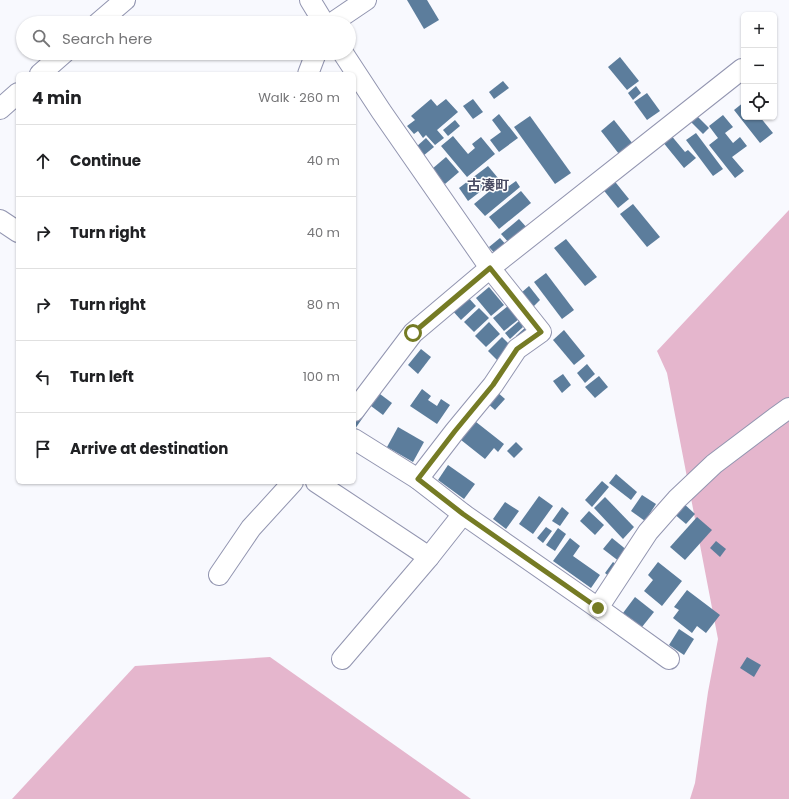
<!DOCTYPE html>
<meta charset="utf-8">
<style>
body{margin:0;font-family:Poppins,"Noto Sans JP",sans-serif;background:#f6f6f6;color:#202124}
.controls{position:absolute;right:12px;top:12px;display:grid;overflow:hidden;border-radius:6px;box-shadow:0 1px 3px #0004}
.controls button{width:36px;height:36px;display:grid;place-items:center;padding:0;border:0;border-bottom:1px solid #e0e0e0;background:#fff;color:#202124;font:20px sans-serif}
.stop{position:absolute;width:12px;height:12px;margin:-9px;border:3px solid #757b24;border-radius:50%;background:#fff}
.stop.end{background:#757b24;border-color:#fff;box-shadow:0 1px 4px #0008}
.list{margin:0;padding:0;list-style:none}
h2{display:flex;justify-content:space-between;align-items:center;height:52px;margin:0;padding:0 16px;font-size:17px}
h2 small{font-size:13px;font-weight:400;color:#757577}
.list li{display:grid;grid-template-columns:26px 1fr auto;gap:12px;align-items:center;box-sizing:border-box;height:72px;padding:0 16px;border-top:1px solid #e0e0e0}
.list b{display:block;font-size:15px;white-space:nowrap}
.list em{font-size:13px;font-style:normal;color:#757577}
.icon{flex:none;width:22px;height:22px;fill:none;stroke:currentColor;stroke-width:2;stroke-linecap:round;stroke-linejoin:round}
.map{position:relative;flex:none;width:789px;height:799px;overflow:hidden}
.search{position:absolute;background:#fff;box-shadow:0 1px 3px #0004;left:16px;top:16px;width:340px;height:44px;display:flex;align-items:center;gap:10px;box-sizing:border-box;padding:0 14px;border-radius:22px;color:#757577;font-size:15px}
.panel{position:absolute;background:#fff;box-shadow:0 1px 3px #0004;left:16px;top:72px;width:340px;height:412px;border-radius:6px}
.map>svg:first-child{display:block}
</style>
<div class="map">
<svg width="789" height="799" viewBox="0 0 789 799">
<rect width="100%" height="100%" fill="#f8f9fe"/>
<g fill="#e5b6cd">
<path d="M789,210V799H690L695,783L708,692L718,639L667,373L657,351Z"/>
<path d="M270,657L471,799H12L135,666Z"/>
</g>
<g fill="#5c7d9c">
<path d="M407,0H427L439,20L424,29Z"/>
<path d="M620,57L639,81L627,90L608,67Z"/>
<path d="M503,81L509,88L494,99L489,92Z"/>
<path d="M636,86L641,93L633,100L628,93Z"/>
<path d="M647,93L660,111L647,120L634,102Z"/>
<path d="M431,99L437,106L446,99L458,112L437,130L444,138L435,145L426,135L423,138L418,131L414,134L407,126L415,120L411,116Z"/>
<path d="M473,99L483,112L473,119L463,106Z"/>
<path d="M744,102V117H760L773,133L760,143L734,110Z"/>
<path d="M499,114L518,138L499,152L490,140L501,132L492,120Z"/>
<path d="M723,115L733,127L725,133L733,143L740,137L747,146L732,157L744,171L735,178L709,145L718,138L709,126Z"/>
<path d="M530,116L571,173L555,184L514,127Z"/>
<path d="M697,116L709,128L703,134L691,122Z"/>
<path d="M455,120L460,126L448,136L443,130Z"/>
<path d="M614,120L633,144L619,154L601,131Z"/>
<path d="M696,133L723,169L713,176L686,140Z"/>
<path d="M670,134L685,152L688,150L696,158L684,168L662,141Z"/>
<path d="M453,136L468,154L475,148L472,144L481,137L495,154L467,177L441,146Z"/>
<path d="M426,138L434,147L423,156L416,147Z"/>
<path d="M446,157L459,172L445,184L432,169Z"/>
<path d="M488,166L498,178L468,201L459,188Z"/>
<path d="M612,178L629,199L618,208L601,187Z"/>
<path d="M503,180L509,186L516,181L520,187L485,216L474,204Z"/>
<path d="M521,191L531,203L499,229L489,217Z"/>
<path d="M633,204L660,237L647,247L620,214Z"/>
<path d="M519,219L529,230L511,245L501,234Z"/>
<path d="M500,238L508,247L497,256L489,247Z"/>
<path d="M566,239L597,277L585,286L554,248Z"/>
<path d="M546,273L574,310L562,319L534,282Z"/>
<path d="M529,286L540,300L533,307L521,293Z"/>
<path d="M489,287L504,305L491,316L476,298Z"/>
<path d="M466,295L476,306L461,320L451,309Z"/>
<path d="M508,306L519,319L504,331L493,318Z"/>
<path d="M479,308L489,318L474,332L464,322Z"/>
<path d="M519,321L523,327L510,339L505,333Z"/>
<path d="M489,322L500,334L486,347L475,336Z"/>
<path d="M527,326L532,332L521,342L516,336Z"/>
<path d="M564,330L585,356L574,365L553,340Z"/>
<path d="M502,337L512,347L498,361L488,351Z"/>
<path d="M421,349L431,357L418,374L408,365Z"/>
<path d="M587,364L595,374L585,383L577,373Z"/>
<path d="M563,374L571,385L562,393L553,381Z"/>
<path d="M599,376L608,387L595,398L585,387Z"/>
<path d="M422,389L431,396L428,400L437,406L441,399L450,405L437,424L410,406Z"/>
<path d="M376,391L392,403L383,415L367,403Z"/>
<path d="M496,391L505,399L495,410L486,402Z"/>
<path d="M361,406L368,410L355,429L354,428V416Z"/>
<path d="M471,418L504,444L498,452L494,448L485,459L456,436Z"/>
<path d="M398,427L424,442L413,462L387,447Z"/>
<path d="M516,442L523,449L514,458L507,451Z"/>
<path d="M448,465L475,484L464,499L438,480Z"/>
<path d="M616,474L637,492L631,500L609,483Z"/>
<path d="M602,481L609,487L592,507L585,500Z"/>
<path d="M642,495L656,504L645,521L631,511Z"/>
<path d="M539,496L553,506L533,534L519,524Z"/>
<path d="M605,497L634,527L623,539L594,508Z"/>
<path d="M505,502L519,511L506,529L493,519Z"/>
<path d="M682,502L695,514L686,524L673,513Z"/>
<path d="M562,507L569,513L560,526L552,521Z"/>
<path d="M589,511L604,525L595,535L580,521Z"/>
<path d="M697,517L712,530L685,560L670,547Z"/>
<path d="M546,527L552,531L543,543L537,538Z"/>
<path d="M558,528L566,534L555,551L546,545Z"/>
<path d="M570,538L580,546L573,556L600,575L591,588L553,561Z"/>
<path d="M612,538L628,551L620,562L603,549Z"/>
<path d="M716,541L726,549L720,557L710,548Z"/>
<path d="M613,562L619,567L611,578L605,573Z"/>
<path d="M658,562L682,581L662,606L644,591L653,580L648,575Z"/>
<path d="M687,590L720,615L706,633L697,626L692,633L673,618L679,610L674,607Z"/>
<path d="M635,597L654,612L642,627L623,613Z"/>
<path d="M679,629L694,639L684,655L669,645Z"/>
<path d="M747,657L761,665L754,677L740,668Z"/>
</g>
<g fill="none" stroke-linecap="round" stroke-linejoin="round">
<g stroke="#9295b0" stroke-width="22">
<g id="minor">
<path d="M310,0L324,23"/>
<path d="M98,23L125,0"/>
<path d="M332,23L366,0"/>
<path d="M343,53L381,111L490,268L742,69"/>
<path d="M40,74L64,53"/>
<path d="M308,74L316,53"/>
<path d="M0,109L18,93"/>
<path d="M0,220L18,232"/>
<path d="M354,411L413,333L490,268L541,332L517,349L493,385L455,431L418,479"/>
<path d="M354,439L418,479L463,514L598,608L669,659"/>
<path d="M316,482L429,557"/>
<path d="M219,575L251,528L293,482"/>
<path d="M598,608L648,532L677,499L714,464L775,418L789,408"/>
<path d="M342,659L429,557L463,514"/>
</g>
</g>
<use href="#minor" stroke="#fff" stroke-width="20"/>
</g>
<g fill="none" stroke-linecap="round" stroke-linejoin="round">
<path stroke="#757b24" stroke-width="5" d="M413,333L490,268L541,332L517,349L493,385L455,431L418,479L463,514L598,608"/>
</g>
<g text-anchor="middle" stroke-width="3" stroke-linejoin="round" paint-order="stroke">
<g font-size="14" font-weight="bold" fill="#4a4c64" stroke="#fff">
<text x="488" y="190">古湊町</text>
</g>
</g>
</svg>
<div class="controls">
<button>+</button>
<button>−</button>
<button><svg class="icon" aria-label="locate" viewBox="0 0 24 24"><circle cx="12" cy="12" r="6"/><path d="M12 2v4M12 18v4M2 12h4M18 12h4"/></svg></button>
</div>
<div class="stop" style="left:413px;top:333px"></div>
<div class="stop end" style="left:598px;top:608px"></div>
<div class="search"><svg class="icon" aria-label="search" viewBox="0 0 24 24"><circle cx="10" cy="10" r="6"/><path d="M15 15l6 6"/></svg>Search here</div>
<section class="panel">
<h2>4 min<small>Walk · 260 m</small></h2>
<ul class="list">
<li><svg class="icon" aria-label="ahead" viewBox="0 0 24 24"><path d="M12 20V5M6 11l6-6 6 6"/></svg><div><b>Continue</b></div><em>40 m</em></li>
<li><svg class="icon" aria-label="right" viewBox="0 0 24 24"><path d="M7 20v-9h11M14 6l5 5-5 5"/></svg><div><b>Turn right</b></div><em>40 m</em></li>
<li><svg class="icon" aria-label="right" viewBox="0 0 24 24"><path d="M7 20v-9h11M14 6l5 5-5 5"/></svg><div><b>Turn right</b></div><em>80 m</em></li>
<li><svg class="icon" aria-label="left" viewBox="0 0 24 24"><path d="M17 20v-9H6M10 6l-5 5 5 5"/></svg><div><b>Turn left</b></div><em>100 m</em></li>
<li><svg class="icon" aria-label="arrive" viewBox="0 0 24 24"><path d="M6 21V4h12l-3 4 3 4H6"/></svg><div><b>Arrive at destination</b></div></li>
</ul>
</section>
</div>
